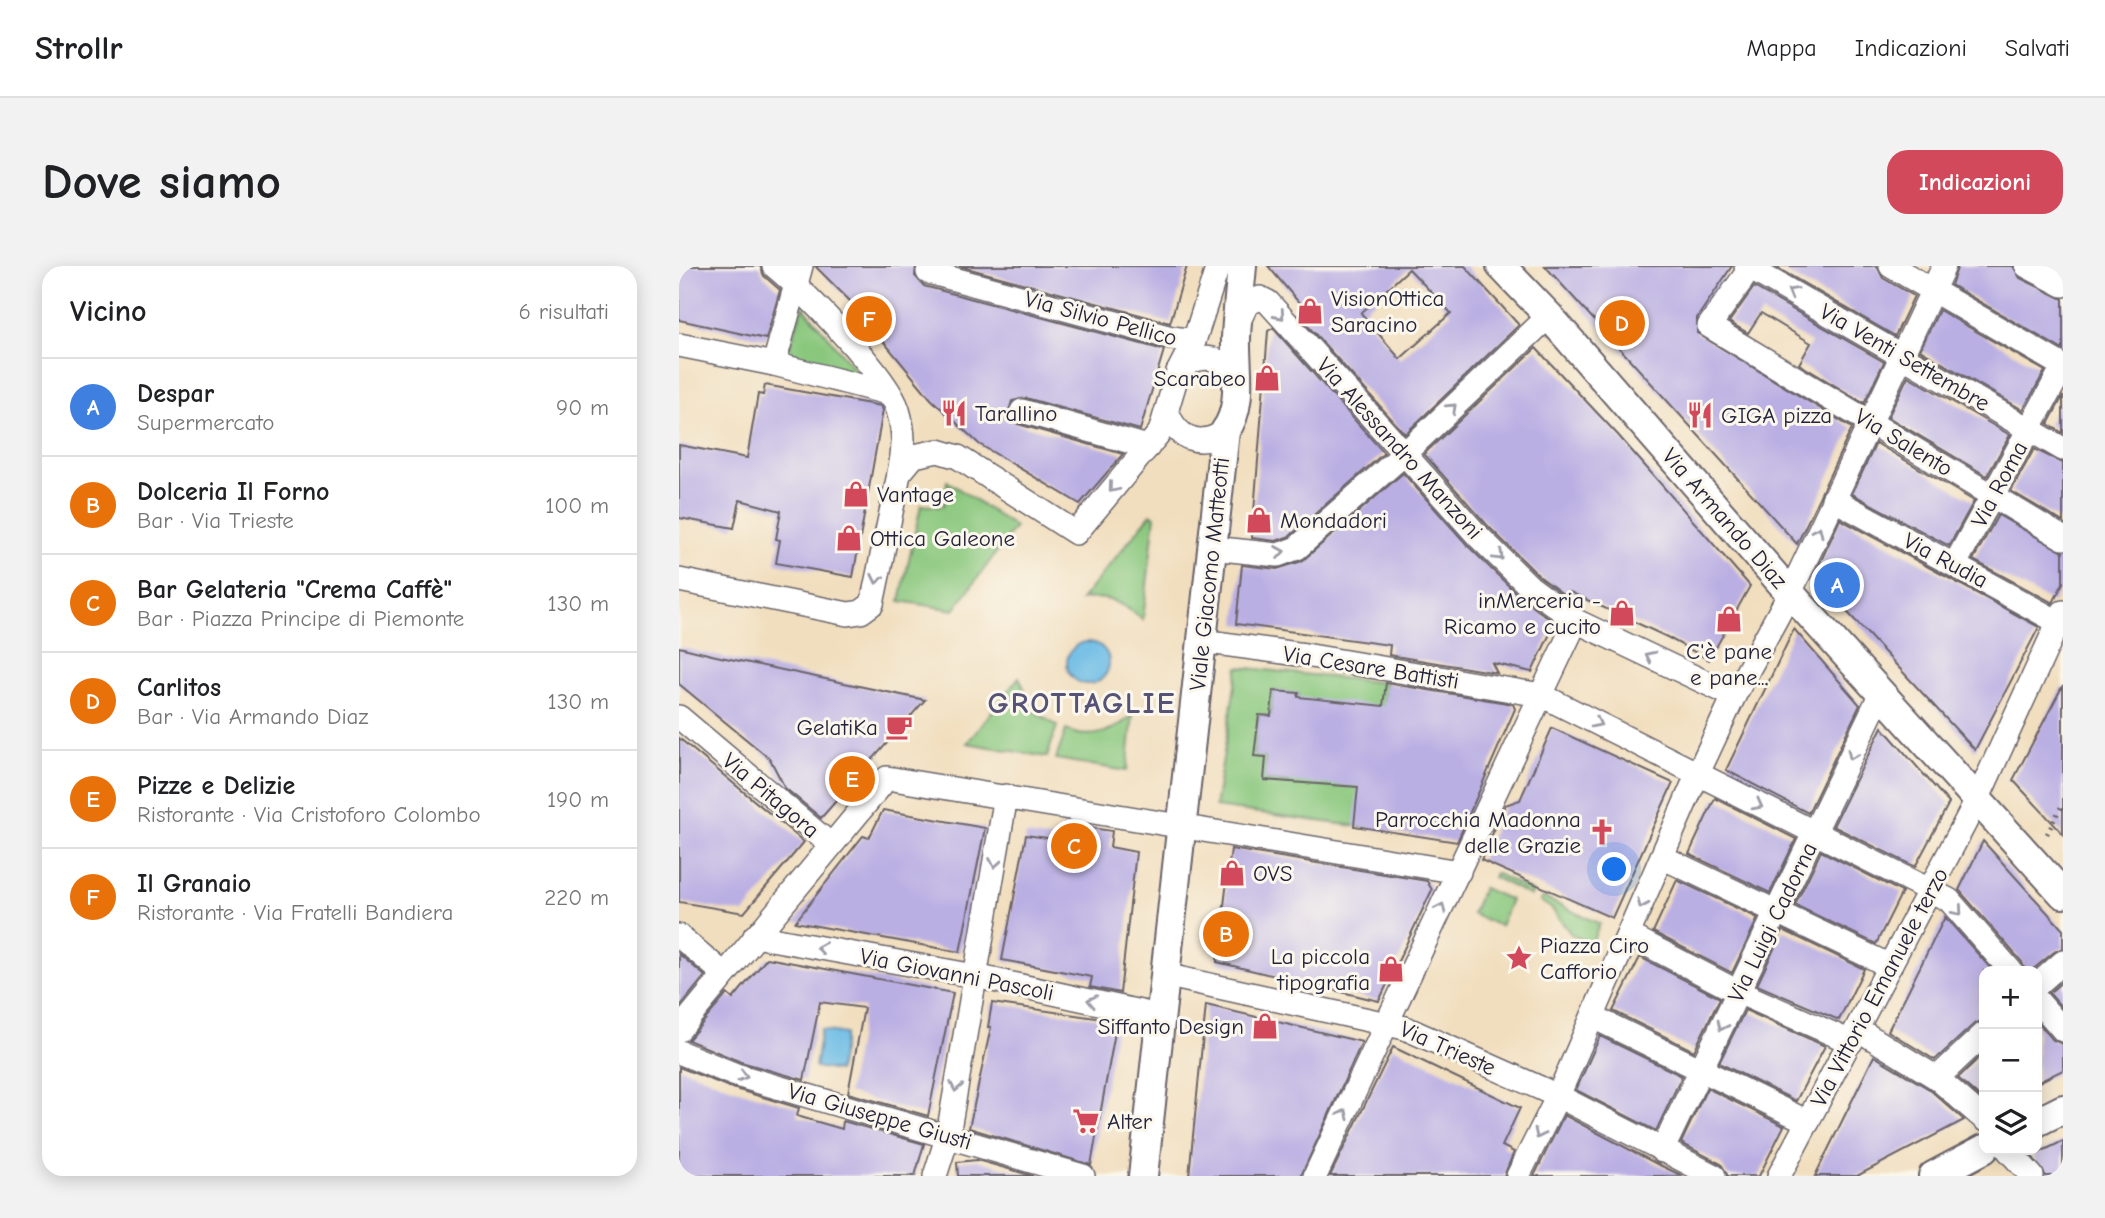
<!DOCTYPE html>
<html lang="it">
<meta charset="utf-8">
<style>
body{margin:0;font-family:"Comic Neue",sans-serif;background:#f2f2f2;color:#202124}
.controls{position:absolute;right:21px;bottom:21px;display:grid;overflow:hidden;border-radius:14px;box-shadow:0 4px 18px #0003}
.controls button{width:63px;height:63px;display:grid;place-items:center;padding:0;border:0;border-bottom:2px solid #e0e0e0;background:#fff;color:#202124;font:35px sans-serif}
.you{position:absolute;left:936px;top:604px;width:24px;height:24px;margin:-18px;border:5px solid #fff;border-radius:50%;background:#1a73e8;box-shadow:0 0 0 10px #1a73e833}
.badge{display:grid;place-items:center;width:46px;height:46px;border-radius:50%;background:#d1495b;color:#fff;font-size:23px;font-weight:700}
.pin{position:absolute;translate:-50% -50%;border:4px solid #fff;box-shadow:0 2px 7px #0006}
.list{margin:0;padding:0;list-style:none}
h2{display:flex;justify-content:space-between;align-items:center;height:91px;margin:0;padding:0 28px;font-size:30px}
h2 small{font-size:23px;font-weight:400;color:#757577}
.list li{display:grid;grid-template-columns:46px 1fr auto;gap:21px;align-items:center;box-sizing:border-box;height:98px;padding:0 28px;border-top:2px solid #e0e0e0}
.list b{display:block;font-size:26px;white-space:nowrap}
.list p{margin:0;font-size:23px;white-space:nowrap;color:#757577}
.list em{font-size:23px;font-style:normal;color:#757577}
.icon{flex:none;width:38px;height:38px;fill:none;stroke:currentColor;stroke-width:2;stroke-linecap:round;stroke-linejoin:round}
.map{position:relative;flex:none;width:1384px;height:910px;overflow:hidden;border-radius:21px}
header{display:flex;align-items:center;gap:42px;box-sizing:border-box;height:98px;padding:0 35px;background:#fff;border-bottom:2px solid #e0e0e0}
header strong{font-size:33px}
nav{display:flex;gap:38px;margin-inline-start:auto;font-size:24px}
.intro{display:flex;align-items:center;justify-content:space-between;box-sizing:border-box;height:168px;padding:0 42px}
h1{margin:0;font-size:49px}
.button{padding:18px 32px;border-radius:21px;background:#d1495b;color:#fff;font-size:24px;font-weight:700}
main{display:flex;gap:42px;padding:0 42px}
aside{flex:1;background:#fff;border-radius:21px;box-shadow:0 4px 18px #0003}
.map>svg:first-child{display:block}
</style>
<header>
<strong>Strollr</strong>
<nav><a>Mappa</a><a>Indicazioni</a><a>Salvati</a></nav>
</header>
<div class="intro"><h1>Dove siamo</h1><a class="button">Indicazioni</a></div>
<main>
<aside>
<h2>Vicino<small>6 risultati</small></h2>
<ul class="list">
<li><span class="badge" style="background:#3f7fe0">A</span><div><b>Despar</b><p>Supermercato</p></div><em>90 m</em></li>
<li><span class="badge" style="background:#e8710a">B</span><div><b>Dolceria Il Forno</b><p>Bar · Via Trieste</p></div><em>100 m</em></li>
<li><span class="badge" style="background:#e8710a">C</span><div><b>Bar Gelateria &quot;Crema Caffè&quot;</b><p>Bar · Piazza Principe di Piemonte</p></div><em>130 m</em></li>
<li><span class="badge" style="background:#e8710a">D</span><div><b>Carlitos</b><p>Bar · Via Armando Diaz</p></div><em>130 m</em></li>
<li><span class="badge" style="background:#e8710a">E</span><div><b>Pizze e Delizie</b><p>Ristorante · Via Cristoforo Colombo</p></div><em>190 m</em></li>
<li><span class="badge" style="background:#e8710a">F</span><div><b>Il Granaio</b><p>Ristorante · Via Fratelli Bandiera</p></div><em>220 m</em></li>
</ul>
</aside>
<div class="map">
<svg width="1384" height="910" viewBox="0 0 1384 910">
<rect width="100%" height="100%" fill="#fbf7ec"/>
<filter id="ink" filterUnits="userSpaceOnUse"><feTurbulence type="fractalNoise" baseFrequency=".0143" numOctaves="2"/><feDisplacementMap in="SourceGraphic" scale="14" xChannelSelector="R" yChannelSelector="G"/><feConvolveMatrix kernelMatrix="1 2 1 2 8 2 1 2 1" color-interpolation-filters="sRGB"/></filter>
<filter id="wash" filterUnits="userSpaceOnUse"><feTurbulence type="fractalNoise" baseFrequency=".00686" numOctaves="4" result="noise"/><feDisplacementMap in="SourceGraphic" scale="28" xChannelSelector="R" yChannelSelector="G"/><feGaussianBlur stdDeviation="1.57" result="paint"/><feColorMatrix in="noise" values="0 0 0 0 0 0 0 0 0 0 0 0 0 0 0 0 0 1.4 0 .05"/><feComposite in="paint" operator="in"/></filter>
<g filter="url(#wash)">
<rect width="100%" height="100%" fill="#f1debe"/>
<g fill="#89c77d" stroke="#56745c" stroke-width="2" fill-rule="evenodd">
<path d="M124,40L182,111L107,92Z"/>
<path d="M268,215L336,261L275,344L221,335L242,239L264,241Z"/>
<path d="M472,248L476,250L464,354C445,338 428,328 402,334Z"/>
<path d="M559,401L707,417L691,562L536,541ZM594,425L620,428L610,517L586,514L587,491L575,489L580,449L592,450Z"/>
<path d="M340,411L355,445L378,460L368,491L288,477Z"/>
<path d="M454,448L448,505L377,493L387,464C411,475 436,466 454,448Z"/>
<path d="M816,607L854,626L852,630L814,611Z"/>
<path d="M804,622L832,634L821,660L793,648Z"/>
<path d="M863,631L921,658L912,678L892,668L872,642L861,635Z"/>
</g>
<g fill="#6abbe5" stroke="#466e90" stroke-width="2">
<circle cx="409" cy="397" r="21"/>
<path d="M142,764L166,768L159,805L136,801Z"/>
</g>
<g id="blocks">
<g fill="#baafe3" fill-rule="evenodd">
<path d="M0,0H81L85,10L101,24L87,73L0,54Z"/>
<path d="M136,0H237L236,10L245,20L485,84L461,164L347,132L333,135L329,148L339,158L444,188L401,238L300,178L252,133L172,36Z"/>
<path d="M280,0H508L491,57Z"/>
<path d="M589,0H786L840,59L726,168L619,49L627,45ZM730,3L772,47L721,93L682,47Z"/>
<path d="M866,0H1053L1018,52V67L1173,162L1118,278Z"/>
<path d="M1095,0H1198L1204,12L1235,30L1216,70Z"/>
<path d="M1279,0H1334L1341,12L1384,33V84L1272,19Z"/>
<path d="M1075,21L1205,96L1185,137L1120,98L1132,77L1082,47L1069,67L1050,56Z"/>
<path d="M1260,44L1366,105L1344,144L1241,84Z"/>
<path d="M594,62L705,187L611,270L597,275L573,272L589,65Z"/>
<path d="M857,82L939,169L1071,320L1030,394L988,371L891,326L888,331L860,310L810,261L745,188Z"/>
<path d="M1229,110L1331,169L1308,210L1209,151Z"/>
<path d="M86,119L202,140L204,144L174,311L97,297L101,274L97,273L102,245L61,234L55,262L0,252V179L68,192L79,128L84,129Z"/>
<path d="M1384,130V167L1369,158Z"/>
<path d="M1197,177L1295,235L1270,280L1173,228Z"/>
<path d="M1355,183L1384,197V256L1332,225Z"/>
<path d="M724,207L790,281L841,331L876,357L853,406L813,397L818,407L710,389L711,379L557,358L563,299L598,303L623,295Z"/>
<path d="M1319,249L1384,286V317L1374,337L1294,294Z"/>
<path d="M1161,253L1360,361L1296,484L1135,310Z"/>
<path d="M1115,363L1181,439L1129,547L1047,504Z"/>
<path d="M0,381L37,390L246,434L142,552L106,522L91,493L0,418Z"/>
<path d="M707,417L834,438L836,443L778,576L675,560L679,521L585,514L587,491L575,490L580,449L592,450L594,425L620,427L619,431L704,440Z"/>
<path d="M1384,419V568L1334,514Z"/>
<path d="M1203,461L1270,537L1236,601L1154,560Z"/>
<path d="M873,462L994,517L933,652L802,594L826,539L841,534Z"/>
<path d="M0,472L125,576L65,647L0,636Z"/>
<path d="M1036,532L1117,573L1091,627L1010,588Z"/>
<path d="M204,544L306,562L281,686L116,656L184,570L190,572Z"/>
<path d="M385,558L433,565L431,581L457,586L441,727L411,721L413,711L323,694L347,569L383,574Z"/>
<path d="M1304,575L1384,664V682L1375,686L1352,705H1346L1343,696L1280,624Z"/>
<path d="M552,583L748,615L753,624L700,735L538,696Z"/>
<path d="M1142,585L1223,626L1197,678L1116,639Z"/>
<path d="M998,614L1079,652L1053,707L974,666Z"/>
<path d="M1266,651L1314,705H1305V754L1295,758L1256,794L1209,765Z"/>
<path d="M1104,664L1185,703L1160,754L1078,719Z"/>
<path d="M0,688L26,710L0,742Z"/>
<path d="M961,691L1041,732L1015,785L934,745Z"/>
<path d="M88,692L274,727L249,850L169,827L185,742L141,736L125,814L62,796L9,774L48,728L54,733Z"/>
<path d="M1384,715V743L1370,727Z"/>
<path d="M313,737L438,755L412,899L290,862L312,761H309Z"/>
<path d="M527,739L683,776L622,910H510Z"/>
<path d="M1066,744L1146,780L1117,835L1040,797Z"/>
<path d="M1358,755L1374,774L1384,778V804L1358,817Z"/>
<path d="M921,770L1003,810L977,865L897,824Z"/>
<path d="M714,781L841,842L823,880L835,886L825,910H651Z"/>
<path d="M1305,787V835L1279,812Z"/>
<path d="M1195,790L1250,823L1285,854L1178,910H1136Z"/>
<path d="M0,801L53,822L120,842L118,850L163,863L164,855L245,878L236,910H0Z"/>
<path d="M1028,822L1105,860L1080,910H1049L1042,898L1002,877Z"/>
<path d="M885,849L976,897L1004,910H855Z"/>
<path d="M1384,875V910H1367L1353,890Z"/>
<path d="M298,894L354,910H279L278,896Z"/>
</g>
</g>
</g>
<g filter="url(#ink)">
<use href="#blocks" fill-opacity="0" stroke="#6a6469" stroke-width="2"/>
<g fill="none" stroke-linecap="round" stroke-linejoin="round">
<g stroke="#6a6469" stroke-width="26">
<g id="minor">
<path d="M95,0C124,24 209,110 219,144C226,167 225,184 220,207"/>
<path d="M1067,0L1384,183"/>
<path d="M1073,0L1030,60L1384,272"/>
<path d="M1212,0L1384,100"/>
<path d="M1348,0L1384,19"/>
<path d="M249,6L493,72L515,75"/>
<path d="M558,59L568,38L581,32L589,36L800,271L851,321L897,355"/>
<path d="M0,79L95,98L209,127"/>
<path d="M95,98L122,0"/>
<path d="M499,106C519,84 548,89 558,117"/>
<path d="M343,145L469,181"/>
<path d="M489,147C498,174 523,182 546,165"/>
<path d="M1154,233L1379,356"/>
<path d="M533,282L599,289L618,282L726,187L870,50"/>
<path d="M1276,298L1384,101"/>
<path d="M0,314L169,348L182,346L193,338L220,208L235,190L259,185L279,191L397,267L481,166L499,106L515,75L539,0"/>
<path d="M522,375L626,389L862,429L636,910"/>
<path d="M1055,430L897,355L862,429L1270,634L1332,705"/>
<path d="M0,451L152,579"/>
<path d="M983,591L1211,700"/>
<path d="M950,669L1059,726L1172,776"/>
<path d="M0,670L45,708"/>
<path d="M76,670L296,710L480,750"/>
<path d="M485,709L726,762L879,830L1035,910"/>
<path d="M1358,719L1384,696"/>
<path d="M1358,734L1384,764"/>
<path d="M914,751L1129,856"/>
<path d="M0,764L208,512L780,606"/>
<path d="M1180,764L1258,812L1305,853"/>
<path d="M0,786L57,809L404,910"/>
<path d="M1258,812L1305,768"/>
<path d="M1329,884L1353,910"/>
<path d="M983,885L1202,427"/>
<path d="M256,910L269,869L327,530"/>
<path d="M839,910L879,830L1019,507L1055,430L1111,327L1265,0"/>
<path d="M1100,910L1299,532L1384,346"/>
</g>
</g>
<g stroke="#6a6469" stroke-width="32">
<g id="tertiary">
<path d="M822,0L870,50L1111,327L1384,628"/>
<path d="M1358,856L1384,843"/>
<path d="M464,910L546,165C565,140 556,101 557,72C558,48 561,24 563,0"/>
<path d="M1254,910L1305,883"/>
</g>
</g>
<path stroke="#6a6469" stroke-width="4.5" stroke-dasharray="2 5" stroke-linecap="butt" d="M1368,568L1384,537"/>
<use href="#minor" stroke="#fff" stroke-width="23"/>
<use href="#tertiary" stroke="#fff" stroke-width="28"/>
</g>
<defs><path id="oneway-chevron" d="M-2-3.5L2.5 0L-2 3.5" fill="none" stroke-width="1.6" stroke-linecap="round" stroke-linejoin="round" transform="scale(1.75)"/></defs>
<g stroke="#9c9ca7">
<use href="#oneway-chevron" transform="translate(1113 26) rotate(-150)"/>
<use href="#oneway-chevron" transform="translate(601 49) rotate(48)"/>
<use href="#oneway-chevron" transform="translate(773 142) rotate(-43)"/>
<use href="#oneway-chevron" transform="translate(434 222) rotate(130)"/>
<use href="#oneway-chevron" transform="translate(1139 265) rotate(-65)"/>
<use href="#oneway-chevron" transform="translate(601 286) rotate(-9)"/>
<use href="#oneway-chevron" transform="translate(820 290) rotate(44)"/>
<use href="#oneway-chevron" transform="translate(198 313) rotate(102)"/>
<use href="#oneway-chevron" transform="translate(971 390) rotate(-154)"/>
<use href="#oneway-chevron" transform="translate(918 457) rotate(27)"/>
<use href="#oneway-chevron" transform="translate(1173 489) rotate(116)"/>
<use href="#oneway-chevron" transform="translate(1079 539) rotate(28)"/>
<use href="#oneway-chevron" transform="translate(316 597) rotate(100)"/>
<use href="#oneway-chevron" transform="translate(963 638) rotate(113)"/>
<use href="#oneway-chevron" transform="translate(762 642) rotate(-65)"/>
<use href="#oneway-chevron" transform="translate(1279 645) rotate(49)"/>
<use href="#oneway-chevron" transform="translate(142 682) rotate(-170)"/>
<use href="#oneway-chevron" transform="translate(413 735) rotate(-168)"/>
<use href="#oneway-chevron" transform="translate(1043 760) rotate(116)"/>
<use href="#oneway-chevron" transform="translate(64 810) rotate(17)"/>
<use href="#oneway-chevron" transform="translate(277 821) rotate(100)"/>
<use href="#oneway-chevron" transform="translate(665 848) rotate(-65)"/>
<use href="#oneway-chevron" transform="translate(860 868) rotate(116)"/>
</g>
</g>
<defs>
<g id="shop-bare" transform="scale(2.1)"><path d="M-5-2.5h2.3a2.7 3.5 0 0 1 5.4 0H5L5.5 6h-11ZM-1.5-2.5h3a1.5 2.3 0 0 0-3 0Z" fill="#d1495b" stroke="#fbf7ec" stroke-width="2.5" paint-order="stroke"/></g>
<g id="restaurant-bare" transform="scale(2.1)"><path d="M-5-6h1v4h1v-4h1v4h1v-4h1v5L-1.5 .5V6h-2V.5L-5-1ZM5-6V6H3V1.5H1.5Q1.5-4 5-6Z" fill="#d1495b" stroke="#fbf7ec" stroke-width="2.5" paint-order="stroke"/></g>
<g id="cafe-bare" transform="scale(2.1)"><path d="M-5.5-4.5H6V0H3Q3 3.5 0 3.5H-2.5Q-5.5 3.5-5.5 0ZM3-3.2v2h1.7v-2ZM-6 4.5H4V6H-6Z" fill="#d1495b" stroke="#fbf7ec" stroke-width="2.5" paint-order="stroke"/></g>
<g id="church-bare" transform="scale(2.1)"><path d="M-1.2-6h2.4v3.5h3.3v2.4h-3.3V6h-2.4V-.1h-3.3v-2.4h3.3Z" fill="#d1495b" stroke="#fbf7ec" stroke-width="2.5" paint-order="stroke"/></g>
<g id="sight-bare" transform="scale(2.1)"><path d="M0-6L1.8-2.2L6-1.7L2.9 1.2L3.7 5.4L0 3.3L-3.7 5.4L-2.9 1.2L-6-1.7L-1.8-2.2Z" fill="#d1495b" stroke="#fbf7ec" stroke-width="2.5" paint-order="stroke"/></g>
<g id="supermarket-bare" transform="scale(2.1)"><path d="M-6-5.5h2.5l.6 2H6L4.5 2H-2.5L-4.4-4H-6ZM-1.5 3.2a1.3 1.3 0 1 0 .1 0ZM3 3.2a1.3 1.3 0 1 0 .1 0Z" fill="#d1495b" stroke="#fbf7ec" stroke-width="2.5" paint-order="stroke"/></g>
</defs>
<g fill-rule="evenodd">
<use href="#shop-bare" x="631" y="45"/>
<use href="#shop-bare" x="588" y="112"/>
<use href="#restaurant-bare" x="275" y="147"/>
<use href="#restaurant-bare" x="1021" y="149"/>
<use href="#shop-bare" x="177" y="228"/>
<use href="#shop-bare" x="580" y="254"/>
<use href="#shop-bare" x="170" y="272"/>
<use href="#shop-bare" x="943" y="347"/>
<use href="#shop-bare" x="1050" y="353"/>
<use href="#cafe-bare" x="220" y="461"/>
<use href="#church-bare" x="923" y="566"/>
<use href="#shop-bare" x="553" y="607"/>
<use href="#sight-bare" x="840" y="692"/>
<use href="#shop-bare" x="712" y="703"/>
<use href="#shop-bare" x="586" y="760"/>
<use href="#supermarket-bare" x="407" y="855"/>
</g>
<g text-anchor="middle" stroke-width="6" stroke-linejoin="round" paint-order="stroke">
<g font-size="23" fill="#22223b" stroke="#fbf7ec" text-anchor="start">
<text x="652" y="40">VisionOttica<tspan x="652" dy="26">Saracino</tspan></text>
<text x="567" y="120" text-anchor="end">Scarabeo</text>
<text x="296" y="155">Tarallino</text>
<text x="1042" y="157">GIGA pizza</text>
<text x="198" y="236">Vantage</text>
<text x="601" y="262">Mondadori</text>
<text x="191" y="280">Ottica Galeone</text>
<text x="922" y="342" text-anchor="end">inMerceria -<tspan x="922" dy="26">Ricamo e cucito</tspan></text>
<text x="1050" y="393" text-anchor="middle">C'è pane<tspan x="1050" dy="26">e pane...</tspan></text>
<text x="199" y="469" text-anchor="end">GelatiKa</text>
<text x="902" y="561" text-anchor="end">Parrocchia Madonna<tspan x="902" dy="26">delle Grazie</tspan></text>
<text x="574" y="615">OVS</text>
<text x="861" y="687">Piazza Ciro<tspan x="861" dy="26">Cafforio</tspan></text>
<text x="691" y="698" text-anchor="end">La piccola<tspan x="691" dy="26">tipografia</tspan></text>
<text x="565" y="768" text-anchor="end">Siffanto Design</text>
<text x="428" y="863">Alter</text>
</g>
<g font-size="23" fill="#22223b" stroke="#fbf7ec">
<text transform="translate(422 52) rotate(15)" y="8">Via Silvio Pellico</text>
<text transform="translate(1226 91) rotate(30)" y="8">Via Venti Settembre</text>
<text transform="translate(1225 176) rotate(31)" y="8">Via Salento</text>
<text transform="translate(721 182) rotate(48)" y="8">Via Alessandro Manzoni</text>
<text transform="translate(1320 218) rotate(-62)" y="8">Via Roma</text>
<text transform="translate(1046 252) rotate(49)" y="8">Via Armando Diaz</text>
<text transform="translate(1267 294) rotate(28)" y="8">Via Rudia</text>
<text transform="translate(530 308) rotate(-84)" y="8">Viale Giacomo Matteotti</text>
<text transform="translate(692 401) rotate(9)" y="8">Via Cesare Battisti</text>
<text transform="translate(92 529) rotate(40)" y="8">Via Pitagora</text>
<text transform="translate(1093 656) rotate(-64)" y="8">Via Luigi Cadorna</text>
<text transform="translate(278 708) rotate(11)" y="8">Via Giovanni Pascoli</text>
<text transform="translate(1200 721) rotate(-62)" y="8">Via Vittorio Emanuele terzo</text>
<text transform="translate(769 782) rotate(24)" y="8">Via Trieste</text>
<text transform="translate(201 850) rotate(16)" y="8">Via Giuseppe Giusti</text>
</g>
<g font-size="30" font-weight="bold" letter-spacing="2" fill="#575376" stroke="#fbf7ec">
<text x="403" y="447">GROTTAGLIE</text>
</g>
</g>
</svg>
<div class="controls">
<button>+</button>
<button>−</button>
<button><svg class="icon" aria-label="layers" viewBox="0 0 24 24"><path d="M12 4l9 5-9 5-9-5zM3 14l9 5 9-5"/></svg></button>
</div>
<div class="you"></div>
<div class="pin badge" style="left:1158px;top:319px;background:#3f7fe0">A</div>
<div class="pin badge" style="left:547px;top:668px;background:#e8710a">B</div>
<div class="pin badge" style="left:395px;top:580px;background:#e8710a">C</div>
<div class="pin badge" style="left:943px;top:57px;background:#e8710a">D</div>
<div class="pin badge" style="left:173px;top:513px;background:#e8710a">E</div>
<div class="pin badge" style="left:190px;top:53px;background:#e8710a">F</div>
</div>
</main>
